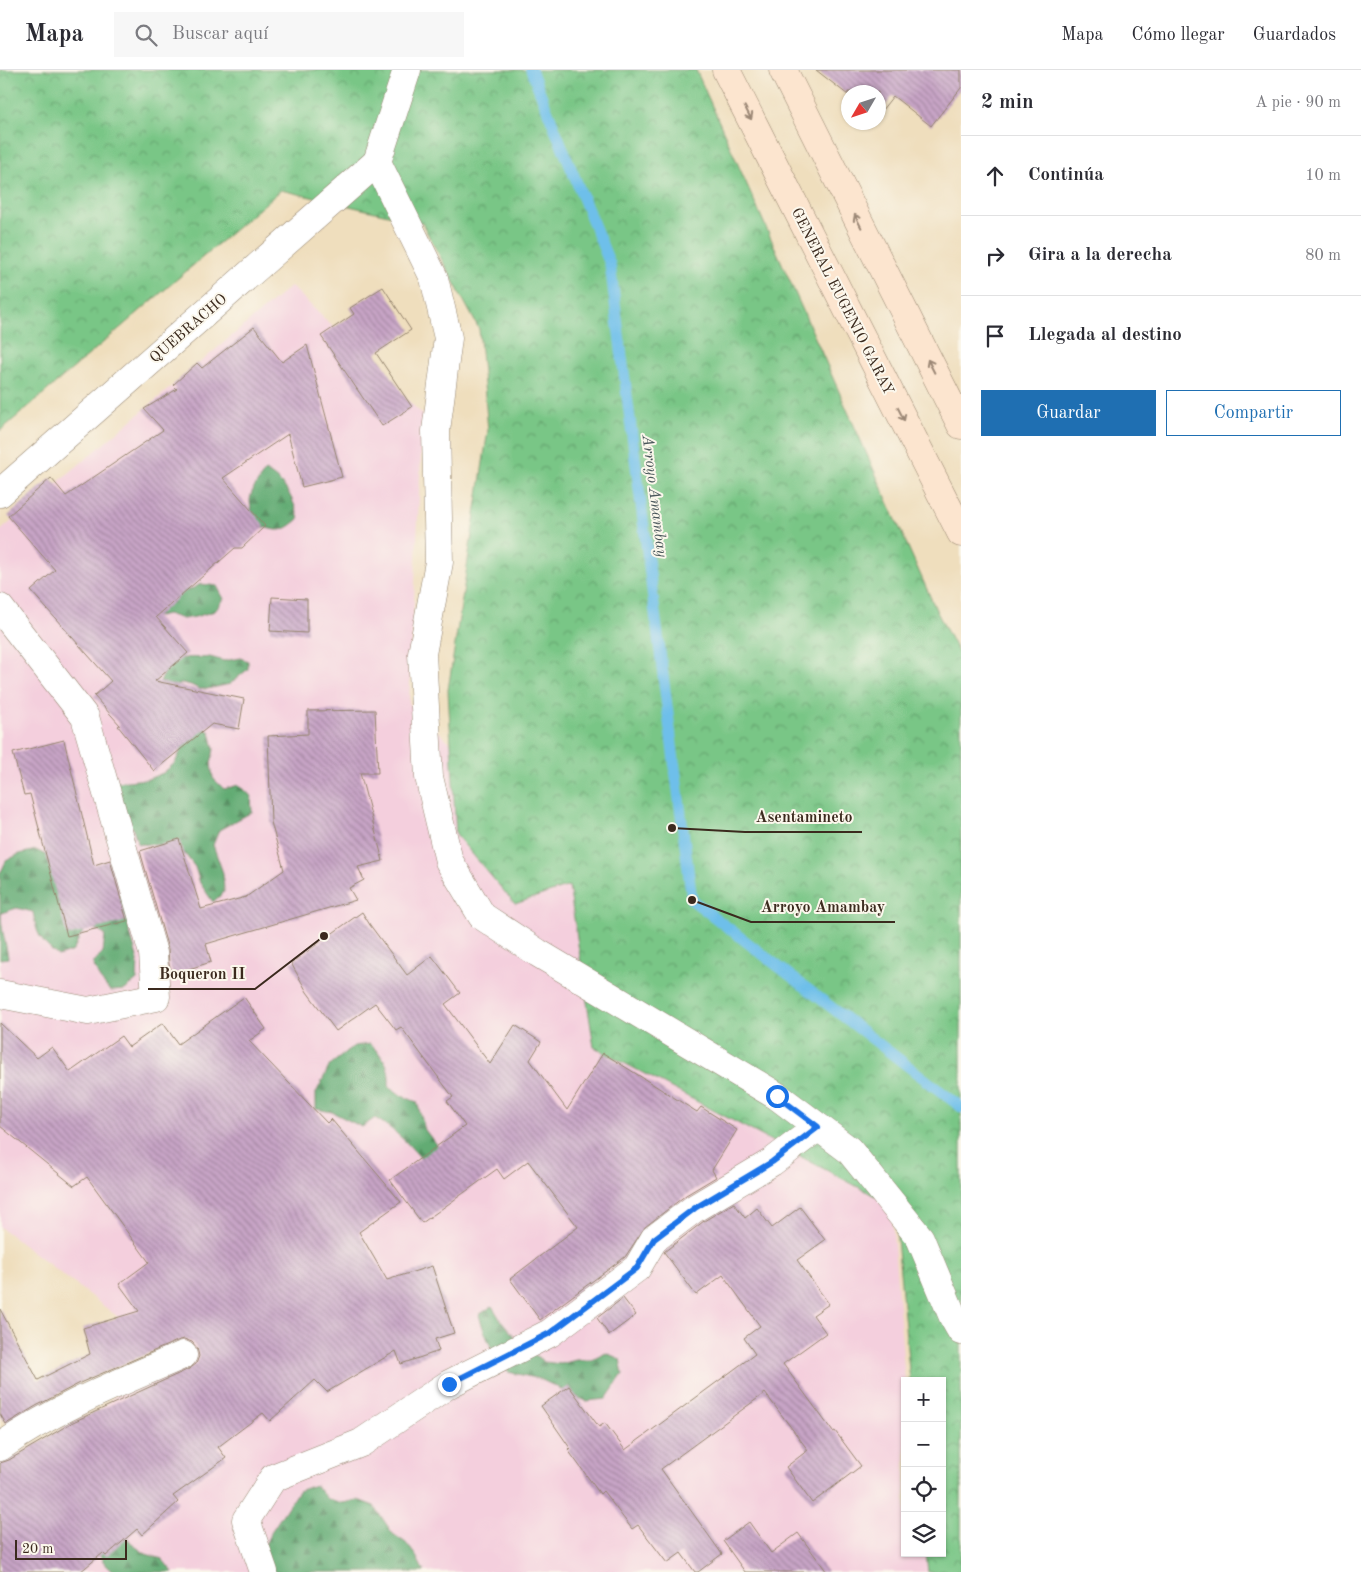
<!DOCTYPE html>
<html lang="es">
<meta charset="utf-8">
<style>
body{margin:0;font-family:"Old Standard TT",serif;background:#f7f7f7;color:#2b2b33}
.controls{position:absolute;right:15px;bottom:15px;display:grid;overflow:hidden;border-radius:0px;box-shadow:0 1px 4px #0004}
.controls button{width:45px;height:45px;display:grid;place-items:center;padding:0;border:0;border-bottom:1px solid #e1e1e2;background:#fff;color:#2b2b33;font:25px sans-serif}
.compass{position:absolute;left:841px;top:15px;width:45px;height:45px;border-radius:50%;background:#fff;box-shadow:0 1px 4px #0004;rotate:231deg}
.scale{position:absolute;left:15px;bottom:12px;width:112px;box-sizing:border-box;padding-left:5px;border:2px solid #3b2a1e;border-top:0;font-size:14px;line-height:18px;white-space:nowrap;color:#3b2a1e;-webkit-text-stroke:4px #fbf7ec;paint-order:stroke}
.stop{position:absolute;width:15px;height:15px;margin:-11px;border:4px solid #1a73e8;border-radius:50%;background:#fff}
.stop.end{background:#1a73e8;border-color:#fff;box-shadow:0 1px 5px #0008}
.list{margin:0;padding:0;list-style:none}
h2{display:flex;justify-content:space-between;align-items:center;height:65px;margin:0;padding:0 20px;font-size:21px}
h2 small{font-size:16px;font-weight:400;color:#7c7c81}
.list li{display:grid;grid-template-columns:32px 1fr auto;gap:15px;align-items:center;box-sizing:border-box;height:80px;padding:0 20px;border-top:1px solid #e1e1e2}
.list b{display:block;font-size:19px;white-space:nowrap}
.list em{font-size:16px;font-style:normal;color:#7c7c81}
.actions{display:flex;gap:10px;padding:15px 20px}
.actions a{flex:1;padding:11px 0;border:1px solid #1f6fb2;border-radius:0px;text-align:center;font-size:18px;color:#1f6fb2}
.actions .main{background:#1f6fb2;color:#fff}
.icon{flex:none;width:28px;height:28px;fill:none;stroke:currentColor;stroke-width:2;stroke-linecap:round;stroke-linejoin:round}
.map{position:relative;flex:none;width:961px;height:1502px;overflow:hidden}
header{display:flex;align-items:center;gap:30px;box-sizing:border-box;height:70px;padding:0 25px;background:#fff;border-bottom:1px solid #e1e1e2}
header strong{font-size:24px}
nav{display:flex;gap:28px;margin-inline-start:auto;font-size:18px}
.search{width:350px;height:45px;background:#f7f7f7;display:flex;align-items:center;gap:12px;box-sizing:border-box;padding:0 18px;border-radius:0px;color:#7c7c81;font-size:19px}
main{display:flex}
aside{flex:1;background:#fff}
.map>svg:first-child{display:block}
</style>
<header>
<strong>Mapa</strong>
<div class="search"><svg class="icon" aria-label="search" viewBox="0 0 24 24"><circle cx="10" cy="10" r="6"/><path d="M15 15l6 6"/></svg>Buscar aquí</div>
<nav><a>Mapa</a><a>Cómo llegar</a><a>Guardados</a></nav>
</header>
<main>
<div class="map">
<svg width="961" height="1502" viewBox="0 0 961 1502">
<defs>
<pattern id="forest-firs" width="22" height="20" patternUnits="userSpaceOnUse" patternTransform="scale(1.25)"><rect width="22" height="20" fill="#62ab73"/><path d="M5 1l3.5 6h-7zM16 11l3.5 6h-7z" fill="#528b5e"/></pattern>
<pattern id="park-crowns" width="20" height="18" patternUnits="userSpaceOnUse" patternTransform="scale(1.25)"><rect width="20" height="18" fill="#79c686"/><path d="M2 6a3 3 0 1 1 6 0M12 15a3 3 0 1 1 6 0" fill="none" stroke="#64a16d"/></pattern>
<pattern id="building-back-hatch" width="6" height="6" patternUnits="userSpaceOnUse" patternTransform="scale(1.25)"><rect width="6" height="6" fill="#c7a4c6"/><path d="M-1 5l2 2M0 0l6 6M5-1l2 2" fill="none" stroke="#a386a0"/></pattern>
</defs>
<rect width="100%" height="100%" fill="#fbf7ec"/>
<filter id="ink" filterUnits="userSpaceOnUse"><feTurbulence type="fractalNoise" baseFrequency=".02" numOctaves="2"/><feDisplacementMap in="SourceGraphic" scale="10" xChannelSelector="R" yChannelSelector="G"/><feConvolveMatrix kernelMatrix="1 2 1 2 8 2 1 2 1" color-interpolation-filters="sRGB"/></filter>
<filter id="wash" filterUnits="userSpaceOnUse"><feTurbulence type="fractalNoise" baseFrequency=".0096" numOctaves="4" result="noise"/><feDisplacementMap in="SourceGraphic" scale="20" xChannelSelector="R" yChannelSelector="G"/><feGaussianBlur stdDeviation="1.12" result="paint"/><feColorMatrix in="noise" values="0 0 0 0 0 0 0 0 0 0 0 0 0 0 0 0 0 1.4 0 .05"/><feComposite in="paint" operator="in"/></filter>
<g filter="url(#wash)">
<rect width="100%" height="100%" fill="#efdebd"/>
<path fill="#f4cfdd" d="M291,216L423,345L409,633L888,1099L905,1311V1483H942L961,1502H0V1429L164,1282L0,1157V461Z"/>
<g fill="url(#forest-firs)" stroke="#4e6a48">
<path d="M265,401C286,413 292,426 299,449C283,463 278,462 258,455C244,427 250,425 265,401Z"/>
<path d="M201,514L217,516L224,529L215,541L195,547L183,549L167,544L154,547L173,515L187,521Z"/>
<path d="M210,587L224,591L240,588L248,591V599L230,614L207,619H199L191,615L183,613L176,616L160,612C164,603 171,591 181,589C190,586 201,589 210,587Z"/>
<path d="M194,651L210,662L214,679L211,694L213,708L224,719L239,715L251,726L252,742L219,760L213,775L223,803L224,822L213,832L200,813L195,797L185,784L169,775L138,774L133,758L118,745L116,712L148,709L163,703L175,693L182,678V662Z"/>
<path d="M36,780L111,819L123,827L128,842L129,860L138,890L137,910L125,920L110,921L100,909L93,894L103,882L105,865L90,856L80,866L73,881L58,886C40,871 37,865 33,842L17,838L1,843C1,860 6,872 8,888L0,889V804L6,791L19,784Z"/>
<path d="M370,974C385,988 390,996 389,1016L402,1026L417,1032L425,1060L435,1073L443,1086L423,1091C409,1074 394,1059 375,1048L362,1057L332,1042L316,1039V1023L330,995L354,976Z"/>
<path d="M492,1236L500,1249L520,1273L544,1292L561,1294L576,1290H592L606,1283L620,1289L623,1304L606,1329L586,1331L540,1309L508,1302L497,1291L484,1261L479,1245Z"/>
<path d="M315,1415L327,1429L343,1433L358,1430L374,1436L393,1464L406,1473L416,1486L424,1502H270L264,1477L271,1462L298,1421Z"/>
<path d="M114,1451L133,1475L146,1484L162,1489L173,1502H115C101,1494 98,1482 94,1467Z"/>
</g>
<path fill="url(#park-crowns)" stroke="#5a7852" d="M0,0H696L937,542L961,588V1502H928L926,1483H942V1311H910L894,1136L594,977L569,816L515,834L456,765L448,620L488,360L479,259L422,153L281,120L0,361Z"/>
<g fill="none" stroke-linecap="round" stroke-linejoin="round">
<path stroke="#6ebfea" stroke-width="11" d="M531,0L610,194L692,830L961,1037"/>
</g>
<g id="blocks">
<g fill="url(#building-back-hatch)">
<path d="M816,0H961V18L931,56L893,26L878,45V22H848V25Z"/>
<path d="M383,217L411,260L376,283L412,337L382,356L321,266L354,244L350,238Z"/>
<path d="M254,257L282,292L307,275L342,407L302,417L288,364L223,408L265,456L242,478H235L156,547L188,583L155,611L244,629L239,659L212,654L154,701L118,656L120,655L94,626L111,611L31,521L55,500L8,446L51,408L66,426L163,360L144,339L177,319L173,315L197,293L202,298Z"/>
<path d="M272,527L307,529V563L270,561Z"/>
<path d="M375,640L378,703H360L383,791L358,797L364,810L349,818L356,830L206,874L211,892L173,904L169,894L168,879L140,781L179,769L201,839L246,827L284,800L271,752L268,666L308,664V641Z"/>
<path d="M64,670L94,795L110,790L127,851L67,866L30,724L24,725L13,683Z"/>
<path d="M362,842L370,855L407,905L432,886L460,923L445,934L490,994L515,955L541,972L530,990L567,1040L603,983L697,1042L701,1037L737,1060L712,1100L716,1107L686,1125L645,1157L625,1187L540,1250L510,1209L578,1157L528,1091L504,1109L497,1099L422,1153L390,1110L465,1056L447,1031L453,1027L401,957L396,960L375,933L336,961L307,922L291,893Z"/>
<path d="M244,927L266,959L249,971L327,1053L331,1049L401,1132L359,1162L387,1210L432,1196L454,1263L435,1269L439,1281L401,1294L396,1281L327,1322L315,1310L270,1351L263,1343L218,1377L226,1388L173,1426L178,1432L142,1465L137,1459L106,1486L103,1483L80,1502H0V1393L9,1390L73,1352L189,1299L196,1294L199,1286L197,1278L192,1272L184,1269L177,1271L82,1312L36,1336L6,1354L0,1344V1239L38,1310L90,1284L83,1258L139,1241L119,1214L149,1192L87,1107L74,1116L0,1056V953L37,988L52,977L70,1002L121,966L129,977L163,953L178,974Z"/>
<path d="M734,1133L745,1148L757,1138L772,1158L800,1137L825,1170L797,1190L829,1234L813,1245L826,1263L783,1294L833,1362L835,1361L861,1396L812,1433L786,1397L808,1380L765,1323L661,1399L722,1484L698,1502H695L681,1483L667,1493L638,1455L632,1459L603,1421L600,1424L568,1380L570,1378L541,1336L569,1316L599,1357L605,1353L625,1380L755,1284L744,1268L760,1256L723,1205L696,1225L664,1182L704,1151Z"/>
<path d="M623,1228L636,1245L609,1265L597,1248Z"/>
<path d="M749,1452L771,1483L798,1463L827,1502H745L723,1471Z"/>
</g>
</g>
</g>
<g filter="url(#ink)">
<use href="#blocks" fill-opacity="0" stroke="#95846e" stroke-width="1"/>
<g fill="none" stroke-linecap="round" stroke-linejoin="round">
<g stroke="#95846e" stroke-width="29">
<g id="street">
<path d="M407,0L377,92L434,208L448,268L436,361L439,492L422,584L429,707L449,791L482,846L538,883L777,1026L849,1080L920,1168L953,1247L961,1261"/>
<path d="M0,423L377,92"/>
<path d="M0,538L85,647L153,883L156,927L88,941L0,924"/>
<path d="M0,1377C55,1338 121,1312 183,1285"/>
<path d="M264,1502L246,1450L273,1408L361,1373L449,1314L550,1263L637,1198L654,1169L695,1138L772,1092L818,1057"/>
</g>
</g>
<g stroke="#95846e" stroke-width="29">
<g id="secondary">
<path d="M726,0L961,463"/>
<path d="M783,0L961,355"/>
</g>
</g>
<use href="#street" stroke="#fff" stroke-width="28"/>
<use href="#secondary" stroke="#fce5cf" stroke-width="28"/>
</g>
<defs><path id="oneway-shaft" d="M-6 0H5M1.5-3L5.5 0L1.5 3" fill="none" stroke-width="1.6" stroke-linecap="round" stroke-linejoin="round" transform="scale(1.25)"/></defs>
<g stroke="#9c8876">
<use href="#oneway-shaft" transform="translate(748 43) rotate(63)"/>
<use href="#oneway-shaft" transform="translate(858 151) rotate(-117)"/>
<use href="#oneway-shaft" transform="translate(931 296) rotate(-117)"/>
<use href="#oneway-shaft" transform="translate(901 344) rotate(63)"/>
</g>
</g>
<g fill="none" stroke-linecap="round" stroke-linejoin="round" filter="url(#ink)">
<path stroke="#1a73e8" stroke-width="6" d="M449,1314L550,1263L637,1198L654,1169L695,1138L772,1092L818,1057L777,1026"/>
</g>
<g text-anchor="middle" stroke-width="4" stroke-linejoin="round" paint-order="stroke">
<g font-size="15" fill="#3b2a1e" stroke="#fbf7ec">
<text transform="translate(843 231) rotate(63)" y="5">GENERAL EUGENIO GARAY</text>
<text transform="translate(188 258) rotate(-41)" y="5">QUEBRACHO</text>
</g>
<g font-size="16" font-style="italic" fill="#4a575b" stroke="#fbf7ec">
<text transform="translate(656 426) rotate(83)" y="6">Arroyo Amambay</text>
</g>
</g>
<path fill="none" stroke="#3b2a1e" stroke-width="2" d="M672 758L745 762H862M692 830L751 852H895M324 866L255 919H148"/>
<g fill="#3b2a1e" stroke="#fbf7ec" stroke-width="2">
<circle cx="672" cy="758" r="5"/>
<circle cx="692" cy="830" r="5"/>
<circle cx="324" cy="866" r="5"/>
</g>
<g font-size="16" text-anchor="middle" font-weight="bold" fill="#3b2a1e" stroke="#fbf7ec" stroke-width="4" stroke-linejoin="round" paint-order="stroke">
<text x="804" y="752">Asentamineto</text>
<text x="823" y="842">Arroyo Amambay</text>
<text x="202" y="909">Boqueron II</text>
</g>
</svg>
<div class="controls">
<button>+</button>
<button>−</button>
<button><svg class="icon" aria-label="locate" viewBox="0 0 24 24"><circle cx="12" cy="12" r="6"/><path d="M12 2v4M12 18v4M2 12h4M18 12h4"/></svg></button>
<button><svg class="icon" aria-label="layers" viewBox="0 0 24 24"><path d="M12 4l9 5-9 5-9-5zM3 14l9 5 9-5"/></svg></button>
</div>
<svg class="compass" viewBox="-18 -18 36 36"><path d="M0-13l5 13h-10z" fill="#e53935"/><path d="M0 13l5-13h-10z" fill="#7c7c81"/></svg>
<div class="scale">20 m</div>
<div class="stop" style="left:777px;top:1026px"></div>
<div class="stop end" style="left:449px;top:1314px"></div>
</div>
<aside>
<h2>2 min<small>A pie · 90 m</small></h2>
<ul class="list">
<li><svg class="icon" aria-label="ahead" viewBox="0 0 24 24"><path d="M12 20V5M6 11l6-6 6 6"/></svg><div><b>Continúa</b></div><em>10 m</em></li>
<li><svg class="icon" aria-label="right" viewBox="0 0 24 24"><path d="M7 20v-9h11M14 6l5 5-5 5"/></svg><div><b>Gira a la derecha</b></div><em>80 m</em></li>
<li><svg class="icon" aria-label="arrive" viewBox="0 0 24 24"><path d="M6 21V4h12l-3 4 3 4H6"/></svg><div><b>Llegada al destino</b></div></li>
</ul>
<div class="actions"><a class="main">Guardar</a><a>Compartir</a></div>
</aside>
</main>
